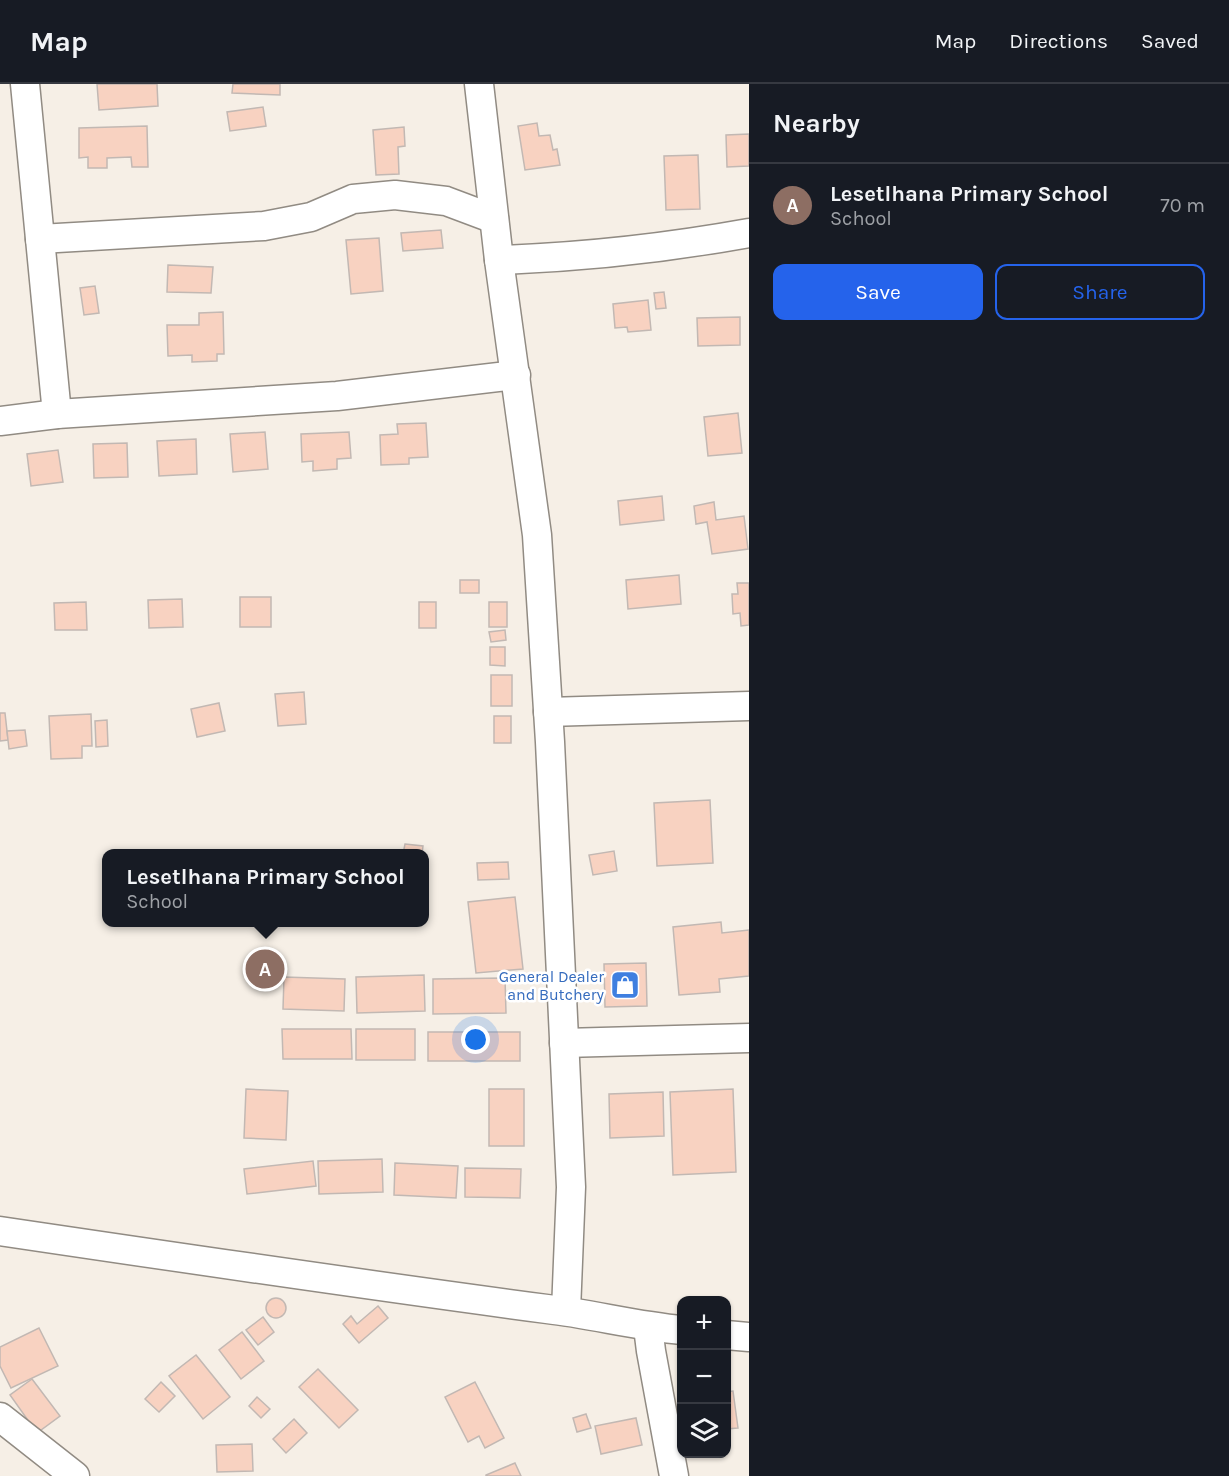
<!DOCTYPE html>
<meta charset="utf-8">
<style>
body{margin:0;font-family:Karla,sans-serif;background:#20242c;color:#f1f3f6}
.controls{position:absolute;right:18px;bottom:18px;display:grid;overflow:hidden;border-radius:12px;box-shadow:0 2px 4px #0004}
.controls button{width:54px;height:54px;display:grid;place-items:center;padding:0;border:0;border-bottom:2px solid #363941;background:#171b24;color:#f1f3f6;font:30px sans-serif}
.you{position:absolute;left:476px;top:956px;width:21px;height:21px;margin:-15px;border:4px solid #fff;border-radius:50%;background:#1a73e8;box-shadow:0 0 0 9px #1a73e833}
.badge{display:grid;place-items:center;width:39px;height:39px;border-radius:50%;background:#2563eb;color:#fff;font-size:20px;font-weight:700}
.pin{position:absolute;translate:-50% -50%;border:3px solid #fff;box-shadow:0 2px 6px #0006}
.popup{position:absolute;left:102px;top:765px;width:327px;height:78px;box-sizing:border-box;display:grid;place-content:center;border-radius:12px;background:#171b24;filter:drop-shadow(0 2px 4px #0005);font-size:20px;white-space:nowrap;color:#9ea1a6}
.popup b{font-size:22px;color:#f1f3f6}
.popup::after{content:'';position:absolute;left:50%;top:100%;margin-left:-12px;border:12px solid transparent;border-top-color:#171b24}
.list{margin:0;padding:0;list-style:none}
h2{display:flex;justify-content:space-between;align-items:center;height:78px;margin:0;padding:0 24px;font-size:26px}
h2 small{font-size:20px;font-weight:400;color:#9ea1a6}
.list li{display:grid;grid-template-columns:39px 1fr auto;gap:18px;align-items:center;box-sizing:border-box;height:84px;padding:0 24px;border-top:2px solid #363941}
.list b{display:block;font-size:22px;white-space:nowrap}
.list p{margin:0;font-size:20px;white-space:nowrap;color:#9ea1a6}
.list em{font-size:20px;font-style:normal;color:#9ea1a6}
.actions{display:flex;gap:12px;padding:18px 24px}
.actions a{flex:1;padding:14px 0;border:2px solid #2563eb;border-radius:12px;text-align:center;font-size:21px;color:#2563eb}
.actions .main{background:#2563eb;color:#fff}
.icon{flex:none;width:33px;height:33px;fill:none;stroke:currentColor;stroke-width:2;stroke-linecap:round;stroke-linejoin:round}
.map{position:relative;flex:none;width:749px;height:1392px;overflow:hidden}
header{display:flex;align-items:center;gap:36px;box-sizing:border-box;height:84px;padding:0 30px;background:#171b24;border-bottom:2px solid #363941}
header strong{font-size:28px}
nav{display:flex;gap:33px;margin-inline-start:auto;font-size:21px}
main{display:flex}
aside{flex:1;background:#171b24}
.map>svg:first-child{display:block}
</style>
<header>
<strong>Map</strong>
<nav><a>Map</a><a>Directions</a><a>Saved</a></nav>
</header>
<main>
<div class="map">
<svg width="749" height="1392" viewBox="0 0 749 1392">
<rect width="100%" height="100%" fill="#f6efe6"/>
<g fill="#f8d2c1" stroke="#c2b8b3" stroke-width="1.5">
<path d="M97,0H157L158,22L99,26Z"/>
<path d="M233,0H280V11L232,9Z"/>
<path d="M263,23L266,42L230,47L227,28Z"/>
<path d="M537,39L539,52L550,51L553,66L557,65L560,81L525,86L518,42Z"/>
<path d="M147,42L148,83H132L131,73L107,74V84H88V73L79,74V44Z"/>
<path d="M404,43L405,62L398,63L399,90L376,91L373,46Z"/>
<path d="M749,50V82L727,83L726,51Z"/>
<path d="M698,71L700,125L666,126L664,72Z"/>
<path d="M441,146L443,164L403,167L401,149Z"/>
<path d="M379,154L383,207L351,210L346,156Z"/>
<path d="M168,181L213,183L211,209L167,208Z"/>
<path d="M95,202L99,229L84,231L80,204Z"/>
<path d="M664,208L666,224L656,225L654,209Z"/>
<path d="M648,216L651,246L628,248L627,243L615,244L613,220Z"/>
<path d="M223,228L224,270H217V277L192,278V271L168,272L167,241H199V229Z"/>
<path d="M740,233V261L698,262L697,234Z"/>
<path d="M738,329L742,369L708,372L704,333Z"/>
<path d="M426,339L428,373L409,374V380L381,381L380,351L398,350L397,340Z"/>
<path d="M265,348L268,385L233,388L230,350Z"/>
<path d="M349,348L351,374L337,375V385L313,387V377L302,378L301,350Z"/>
<path d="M196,355L197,390L159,392L157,357Z"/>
<path d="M127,359L128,393L94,394L93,360Z"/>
<path d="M58,366L63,398L31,402L27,370Z"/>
<path d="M662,412L664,436L620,441L618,417Z"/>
<path d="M714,418L716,436L744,432L748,465L712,470L707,438L696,440L694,422Z"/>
<path d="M679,491L681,520L628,525L626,496Z"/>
<rect x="460" y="496" width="19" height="13"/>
<path d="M737,499H749V541L741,542L740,529L733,530L732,510H738Z"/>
<rect x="240" y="513" width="31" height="30"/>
<path d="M182,515L183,543L149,544L148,516Z"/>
<path d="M86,518L87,546H55L54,519Z"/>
<rect x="419" y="518" width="17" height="26"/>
<rect x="489" y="518" width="18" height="25"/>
<path d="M505,546L506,556L491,558L489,548Z"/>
<path d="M490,563H505V582L490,581Z"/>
<rect x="491" y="591" width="21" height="31"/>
<path d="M304,608L306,640L278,642L275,610Z"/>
<path d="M219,619L225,647L197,653L191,625Z"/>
<path d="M0,629H5L8,656L0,657Z"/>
<path d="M91,630L92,662H82V674L51,675L49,632Z"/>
<rect x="494" y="632" width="17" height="27"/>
<path d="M107,636L108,662L96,663L95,637Z"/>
<path d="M25,646L27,662L9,665L7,647Z"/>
<path d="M710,716L713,779L657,782L654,719Z"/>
<path d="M405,760L423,762L422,770H403Z"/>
<path d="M614,767L617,787L593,791L589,771Z"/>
<path d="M508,778L509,795L478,796L477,779Z"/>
<path d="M515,813L523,885L476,889L468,818Z"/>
<path d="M721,838L722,849L749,846V892L719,895L720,908L679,911L673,843Z"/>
<path d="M646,879L647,922L605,923L604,880Z"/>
<path d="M424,891L425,927L357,929L356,893Z"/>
<path d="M284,893L345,895L344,927L283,925Z"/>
<path d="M505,894L506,929L433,930V895Z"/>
<path d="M282,945H351L352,975H283Z"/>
<rect x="356" y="945" width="59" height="31"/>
<rect x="428" y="948" width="92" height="29"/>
<path d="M246,1005L288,1007L286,1056L244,1054Z"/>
<rect x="489" y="1005" width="35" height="57"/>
<path d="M733,1005L736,1088L673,1091L670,1008Z"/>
<path d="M663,1008L664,1052L610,1054L609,1010Z"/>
<path d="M382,1075L383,1108L319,1110L318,1077Z"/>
<path d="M313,1077L316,1102L247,1110L244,1085Z"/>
<path d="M395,1079L458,1082L456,1114L394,1111Z"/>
<path d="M465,1084L521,1085L520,1114L465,1113Z"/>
<circle cx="276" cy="1224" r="10"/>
<path d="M378,1222L388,1234L359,1259L343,1240L351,1232L357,1240Z"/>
<path d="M263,1233L274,1248L258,1261L246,1246Z"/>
<path d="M39,1244L58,1282L11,1304L0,1282V1263Z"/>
<path d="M242,1248L264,1277L241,1295L219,1266Z"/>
<path d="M196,1271L230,1313L203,1335L169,1292Z"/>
<path d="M318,1285L358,1326L339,1344L299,1303Z"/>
<path d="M32,1295L60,1332L37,1349L10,1311Z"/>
<path d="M161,1298L175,1312L159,1328L145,1315Z"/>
<path d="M475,1298L504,1354L485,1364L479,1352L468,1358L445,1313Z"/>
<path d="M733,1307L738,1344L726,1345V1308Z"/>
<path d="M257,1313L270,1325L261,1334L249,1322Z"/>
<path d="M586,1330L591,1344L577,1348L573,1334Z"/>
<path d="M636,1334L642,1361L601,1370L595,1342Z"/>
<path d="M294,1335L307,1349L286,1369L273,1355Z"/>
<path d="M252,1360L253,1387L217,1388L216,1361Z"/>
<path d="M515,1379L521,1392H486V1391Z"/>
</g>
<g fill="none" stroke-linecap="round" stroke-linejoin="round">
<g stroke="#918b83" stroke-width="31">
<g id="minor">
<path d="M25,0L57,330"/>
<path d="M479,0L499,176L537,451L550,658L571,1103L566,1227"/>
<path d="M40,155L264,142L311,133L353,115L395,111L446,117L494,135"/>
<path d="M499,176C583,173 666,164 749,149"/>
<path d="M0,337L57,330L337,312L516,291"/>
<path d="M548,628L749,622"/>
<path d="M564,959L749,954"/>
<path d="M0,1147C182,1174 365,1201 547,1225C592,1230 636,1242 682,1246"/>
<path d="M648,1243L651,1267L674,1392"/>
<path d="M726,1251L749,1253"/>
<path d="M0,1333L75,1392"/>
</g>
</g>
<use href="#minor" stroke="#fff" stroke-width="28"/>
</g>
<defs>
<g id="shop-square" transform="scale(1.5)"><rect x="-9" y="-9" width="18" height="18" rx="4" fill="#3f7fe0" stroke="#fff"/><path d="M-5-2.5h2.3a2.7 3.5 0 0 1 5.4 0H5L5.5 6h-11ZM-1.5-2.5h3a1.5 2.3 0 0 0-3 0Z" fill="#fff"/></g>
</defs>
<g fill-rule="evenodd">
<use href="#shop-square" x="625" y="901"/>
</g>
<g text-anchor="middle" stroke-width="5" stroke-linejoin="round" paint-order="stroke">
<g font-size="16" fill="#366cbe" stroke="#fff" text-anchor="end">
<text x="604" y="898">General Dealer<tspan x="604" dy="18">and Butchery</tspan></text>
</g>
</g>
</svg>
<div class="controls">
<button>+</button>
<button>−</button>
<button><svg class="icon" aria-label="layers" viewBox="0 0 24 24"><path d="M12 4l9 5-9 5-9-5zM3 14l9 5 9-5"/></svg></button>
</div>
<div class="you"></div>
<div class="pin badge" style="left:265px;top:885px;background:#8d6e63">A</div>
<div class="popup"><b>Lesetlhana Primary School</b>School</div>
</div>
<aside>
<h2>Nearby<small></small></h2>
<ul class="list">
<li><span class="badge" style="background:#8d6e63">A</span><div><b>Lesetlhana Primary School</b><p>School</p></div><em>70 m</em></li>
</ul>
<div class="actions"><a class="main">Save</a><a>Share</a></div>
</aside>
</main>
